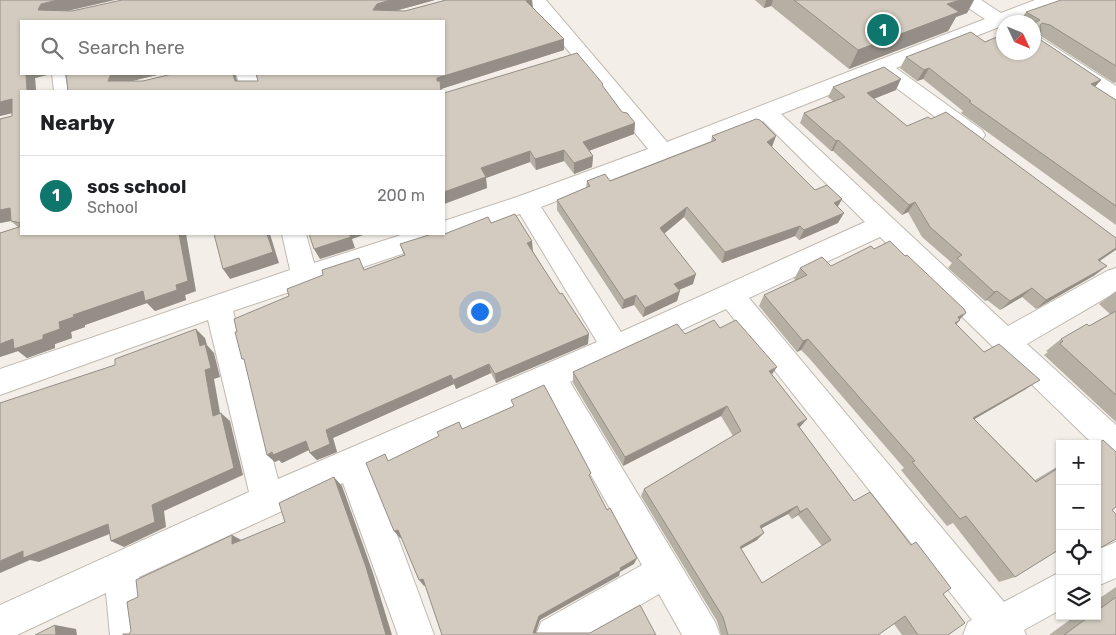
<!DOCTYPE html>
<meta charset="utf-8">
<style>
body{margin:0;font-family:Rubik,sans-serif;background:#f2f2f2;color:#202124}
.controls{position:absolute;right:15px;bottom:15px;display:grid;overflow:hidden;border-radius:0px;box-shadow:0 1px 4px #0004}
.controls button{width:45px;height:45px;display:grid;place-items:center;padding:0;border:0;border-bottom:1px solid #e0e0e0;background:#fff;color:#202124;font:25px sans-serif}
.compass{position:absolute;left:996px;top:15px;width:45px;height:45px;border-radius:50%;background:#fff;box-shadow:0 1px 4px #0004;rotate:134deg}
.you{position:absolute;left:479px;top:311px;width:18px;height:18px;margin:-12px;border:4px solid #fff;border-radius:50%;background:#1a73e8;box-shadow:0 0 0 8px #1a73e833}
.badge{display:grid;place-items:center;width:32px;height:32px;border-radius:50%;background:#0f766e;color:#fff;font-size:16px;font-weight:700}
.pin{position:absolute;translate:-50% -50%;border:2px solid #fff;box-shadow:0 1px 5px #0006}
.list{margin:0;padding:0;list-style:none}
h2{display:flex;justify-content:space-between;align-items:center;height:65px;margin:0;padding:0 20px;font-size:21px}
h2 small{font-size:16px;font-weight:400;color:#757577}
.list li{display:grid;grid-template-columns:32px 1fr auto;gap:15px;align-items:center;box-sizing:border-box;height:80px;padding:0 20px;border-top:1px solid #e0e0e0}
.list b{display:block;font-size:19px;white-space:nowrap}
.list p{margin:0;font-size:16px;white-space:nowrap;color:#757577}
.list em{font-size:16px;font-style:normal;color:#757577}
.icon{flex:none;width:28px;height:28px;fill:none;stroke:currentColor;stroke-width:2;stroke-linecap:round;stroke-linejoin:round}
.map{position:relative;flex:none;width:1116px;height:635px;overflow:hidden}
.search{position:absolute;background:#fff;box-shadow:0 1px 4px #0004;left:20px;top:20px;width:425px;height:55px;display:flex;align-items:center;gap:12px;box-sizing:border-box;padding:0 18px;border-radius:0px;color:#757577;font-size:19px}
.panel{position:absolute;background:#fff;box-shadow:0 1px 4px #0004;left:20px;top:90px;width:425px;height:145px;border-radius:0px}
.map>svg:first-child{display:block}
</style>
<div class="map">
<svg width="1116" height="635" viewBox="0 0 1116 635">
<rect width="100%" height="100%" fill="#f3efe8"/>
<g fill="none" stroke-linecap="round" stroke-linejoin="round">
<g stroke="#c0b9af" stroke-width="2">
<g id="minor">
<path d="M527,0H546L667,142L985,19L962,4L959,0H981L1001,13L1035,0H1060L1057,4L1013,22H1004V29L999,27L896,68L982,130L985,135L982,140L974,142L966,140L879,75L781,114L1008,326L1107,271L1116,268V292L1027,344L1116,425V460L1105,456L1097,448V444H1093L880,237L749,298L1004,602L1060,572V610L1024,630L1026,635H963L968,622L972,620L726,309L570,382L677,559L715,622L720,635H682L659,594L589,635H536L541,622L642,565L545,394L370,471L387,508L434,635H398L343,483L139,577L146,635H110L106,593L17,635H0V605L249,492L208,320L0,395V369L290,270L282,234H306L314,263L404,234H444V221L517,197L648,149ZM763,121L865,222L621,332L541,207ZM520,214L597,342L278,479L233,311Z"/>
<path d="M1034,36L1041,38L1116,86V103L1109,101L1034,50Z"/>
<path d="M52,74H72L74,91H54Z"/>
<path d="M236,74H256L262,91H242Z"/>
<path d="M1116,542V578L1097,586V550Z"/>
</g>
</g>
<use href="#minor" fill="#fff" fill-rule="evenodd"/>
</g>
<g fill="#b5afa4" fill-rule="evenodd">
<path d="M0,0L72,11L435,0L395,11H405L446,0H532L533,8L564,39V50L441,89L442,91H68L65,74H161L131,81H143L172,74H235L237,81H258L444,21L21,74H51L35,78L36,91H21V234L196,291L185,295L186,300L155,311L147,303L85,325V327L71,332L72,338L55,344V348L27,358L18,351L0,357V233L18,227L11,221L0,223V119L12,116V113L0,116Z"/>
<path d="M755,0H974L967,13L956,17L948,31L849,69L771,6L764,8Z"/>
<path d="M1116,0V82L1114,83L1041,36V40L1101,80L1095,87L1116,100V225L961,113L963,111L923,79L917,81L900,68L906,57L985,42L1034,22H1019L1026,12Z"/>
<path d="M603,87L622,112L635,123L634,134L589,151L593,156L592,167L574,174L564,161L536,170L530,162L486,178L487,188L444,204Z"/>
<path d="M833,87L896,90L873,99L907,126L1114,251L1100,261L1095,275L1036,309L1022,297L1000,310L987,300L985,301L948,268L952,263L922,237L908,212L902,215L833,151H831L800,123L804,113L833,101L828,97Z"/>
<path d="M712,136L772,147L815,190L842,199L838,206V223L799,240L795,236L722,263L684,217L664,233L693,284L679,290L677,301L643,317L634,305L622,309L557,210V200L586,188L587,181H610L711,142Z"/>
<path d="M491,223L533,251L588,344L496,383L491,373L456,389L454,384L333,438L337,452L317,460L310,453L309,450L282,463L279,460L275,462L267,455L364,270L404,255L400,244Z"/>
<path d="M831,266L960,319V320L956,324L984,352L1026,389L974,419L1035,480L1060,465V549L1015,577L999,582L953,523L947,526L901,470L904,468L809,358L801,350L797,352L759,306L764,295L796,281L794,279L800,268Z"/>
<path d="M1116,291V422L1044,355L1048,352L1046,351L1061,339L1089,326L1110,314L1099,304Z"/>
<path d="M720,328L772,374L800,428L854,501L943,594L948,635H902L894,624L878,635H721L717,621L641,496L644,489L733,436L721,416L623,466L573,383V372L685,334ZM788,514L792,519L798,515L822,546L762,583L741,549L757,540L761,528Z"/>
<path d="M1116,587V635H1049L1075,616H1097V600Z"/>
</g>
<g fill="#948e86">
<path d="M57,0H115L50,15L38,10L41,4Z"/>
<path d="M390,0H435L380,15L373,10L377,4Z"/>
<path d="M528,0H532L533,10L526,1Z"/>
<path d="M766,0H773L771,6L764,8Z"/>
<path d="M960,0H974L967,13L956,17L948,31L849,69L858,50L947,4Z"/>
<path d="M564,39V50L441,89L442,91H441L437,81V78Z"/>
<path d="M929,68L923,79L917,81L924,70Z"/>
<path d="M26,74H51L35,78L36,91H27Z"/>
<path d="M111,74H161L120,84L108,81Z"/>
<path d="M233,74H235L240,91L235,81Z"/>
<path d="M901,79L896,90L861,104L867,93Z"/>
<path d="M1101,80L1091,91V84Z"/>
<path d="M12,99L21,111L0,116V102Z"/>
<path d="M635,123L634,134L583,153V142Z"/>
<path d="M776,136L772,147L767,142Z"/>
<path d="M838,140L833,151H831L836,141Z"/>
<path d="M564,150V161L536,170L535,159Z"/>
<path d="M530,151V162L486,178L487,188L444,204V192L481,168Z"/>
<path d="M593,156L592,167L574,174V163Z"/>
<path d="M842,199L836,210L834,203Z"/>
<path d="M915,202L908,212L902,215L909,205Z"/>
<path d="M687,207L684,217L658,239L660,228Z"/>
<path d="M10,208L21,219L0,223V210Z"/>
<path d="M844,213L838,223L799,240L804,230Z"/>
<path d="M800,226L795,236L722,263L725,252Z"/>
<path d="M179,234H186L196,291L185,295L186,300L155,311L147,303L85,325V327L71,332L72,338L55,344V348L27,358L18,351L0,357V344L13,339L43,335L59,322L73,315L143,291L176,285Z"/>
<path d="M267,234H270L279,263L230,279L223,269Z"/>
<path d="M349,234H366L352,239L355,248L320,259L314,249Z"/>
<path d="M532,241L533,252L527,243Z"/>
<path d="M1116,248V250L1114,251L1087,269L1098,260Z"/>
<path d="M1107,266L1095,275L1036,309L1046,300Z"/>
<path d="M696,274L693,284L671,293L674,284Z"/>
<path d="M1032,288L1022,297L1000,310L1010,301Z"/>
<path d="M680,291L677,301L643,317L645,308Z"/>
<path d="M997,291L987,300L985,301L994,292Z"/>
<path d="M636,295L634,305L622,309L624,300Z"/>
<path d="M966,313L957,322L960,320L950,331L958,317Z"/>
<path d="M196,329L205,338L207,345L214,353L220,377L214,379L222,424L213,416Z"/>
<path d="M589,334L588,344L496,383L495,374Z"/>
<path d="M808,339L801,350L797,352L803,341Z"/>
<path d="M489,364L491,373L456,389L453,380Z"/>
<path d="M777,367L770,377L769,371Z"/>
<path d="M451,375L454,384L333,438L337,452L317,460L310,453L326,430Z"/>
<path d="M1040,380L1026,389L961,427L973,418Z"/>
<path d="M727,406L721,416L623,466L625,457Z"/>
<path d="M221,413L230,421L243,475L164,511L166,527L124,547L111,541L152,505Z"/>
<path d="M807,419L799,428L797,424Z"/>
<path d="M306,441L313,448L282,463L279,460L275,462L267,455Z"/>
<path d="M334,477L342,486L373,573L392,635H386Z"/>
<path d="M797,506L788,514L753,533L760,526Z"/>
<path d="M807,508L798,515L792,519L800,512Z"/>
<path d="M108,524L122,529L39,562L30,560L0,573V561L23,551Z"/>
<path d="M398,530L404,537L400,538L394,531Z"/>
<path d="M764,533L757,540L733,553L740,547Z"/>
<path d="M232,535L245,542L232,544Z"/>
<path d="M637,558L634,564L620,572L619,576L540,620L535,635L533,633L539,616L620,568Z"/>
<path d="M423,579L428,585L424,586L419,580Z"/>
<path d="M55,625L76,629L77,635H56Z"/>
</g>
<g fill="#d3cbbf" stroke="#948e86" fill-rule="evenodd">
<path d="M0,0H57L41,4L38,10L72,11L122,0H390L377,4L373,10L405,11L446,0H528L526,1L564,39L437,78V81H440L441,91H68L66,74H111L108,81H143L172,74H233L235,81H258L256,74H444V21H21V74H26L27,91H21V234H179L188,281L176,285L177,290L145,301L143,291L73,315L74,317L59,322L60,329L43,335V339L14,349L13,339L0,344V233L19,227L21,223L11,221L10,208L0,210V119L12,116V99L0,102Z"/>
<path d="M794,0H960L947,4L959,12L858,50Z"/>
<path d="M1061,0H1116V66L1050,25L1042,23L1040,25L1041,40L1101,80L1091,84L1116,100V206L969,102L971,101L929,68L924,70L906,57L971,32L985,42L1004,34V52H1034V23L1040,20L1026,12Z"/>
<path d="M577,53L603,84L602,85L622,112L627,113L635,123L583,142L593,156L574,163L564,150L535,159L530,151L481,168L486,177L444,192V93Z"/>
<path d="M884,67L901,79L867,93L907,126L928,117L931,119L946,112L1116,238V248L1098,260L1107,266L1046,300L1032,288L1010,301L997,291L994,292L957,258L962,255L930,227L915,202L909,205L838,140L836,141L804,113L845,97L833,87Z"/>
<path d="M756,119L760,120L776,136L767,142L815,190L827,185L842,199L834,203L844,213L804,230L800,226L725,252L687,207L660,228L696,274L674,284L680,291L645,308L636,295L624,300L557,200L590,186L587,181L605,174L610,181L716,140L712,136Z"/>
<path d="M515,214L532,241L527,243L560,294L562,293L589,334L495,374L489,364L453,380L451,375L326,430L330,444L310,453L306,441L273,455L272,452L267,455L244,359H242L235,332H237L234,319L289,296L287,289L323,275L322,270L359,258L364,270L405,255L400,244L432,234H442V235L488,217L491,223Z"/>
<path d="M214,234H267L273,252L223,269Z"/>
<path d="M309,234H349L351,237L314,249Z"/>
<path d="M890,241L905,256L907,255L964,309L966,313L958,317L960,320L955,323L984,352L999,344L1040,380L973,418L1036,482L1060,467V549L1015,577L966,516L960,519L912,462L915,461L816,348L808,339L803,341L764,295L807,275L800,268L822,257L831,266L871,246L874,249Z"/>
<path d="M1116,311V395L1060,344L1063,341L1061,339L1087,324L1089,326Z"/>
<path d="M714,320L720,328L736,320L777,367L769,371L807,419L797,424L854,501L870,492L911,545L916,542L951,588L943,594L965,623L948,635H918L905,616L878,635H728L723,617L644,489L741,431L727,406L625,457L573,372L677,324L685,334ZM797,506L800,512L807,508L831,540L762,583L740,547L764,533L760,526Z"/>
<path d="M196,329L200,346L205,344L211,368L205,370L213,416L221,413L234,468L152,505L155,522L111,541L108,524L23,558V551L0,561V403L115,365V359Z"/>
<path d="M544,385L591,473L589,475L607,510L610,508L637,558L620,568L621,570L539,616L533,633H590L640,605L656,635H442L423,579L419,580L398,530L394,531L366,463L385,454L388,461L439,436L437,432L459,422L462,429L514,406L511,400Z"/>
<path d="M1103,440L1116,452V507L1112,510L1116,514V539L1100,548L1097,545V444Z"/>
<path d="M334,477L366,567L386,635H123V634H129L131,631L127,602L138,597L136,580L232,535V544L285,522L279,503Z"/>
<path d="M1116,597V635H1064L1090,616H1097V611Z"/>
<path d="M55,625L56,635H35Z"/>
</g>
</svg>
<div class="controls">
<button>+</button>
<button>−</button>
<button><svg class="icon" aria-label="locate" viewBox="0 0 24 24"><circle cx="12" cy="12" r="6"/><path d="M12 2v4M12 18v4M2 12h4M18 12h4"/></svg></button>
<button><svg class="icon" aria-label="layers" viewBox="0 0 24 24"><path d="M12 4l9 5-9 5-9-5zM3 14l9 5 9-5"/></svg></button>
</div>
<svg class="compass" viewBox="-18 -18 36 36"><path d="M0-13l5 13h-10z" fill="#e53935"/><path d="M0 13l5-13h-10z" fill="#757577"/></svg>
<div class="you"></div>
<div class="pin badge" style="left:883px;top:30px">1</div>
<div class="search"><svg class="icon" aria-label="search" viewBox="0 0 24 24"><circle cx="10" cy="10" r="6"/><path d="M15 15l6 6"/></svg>Search here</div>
<section class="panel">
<h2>Nearby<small></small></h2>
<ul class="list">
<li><span class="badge">1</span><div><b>sos school</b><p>School</p></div><em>200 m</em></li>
</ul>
</section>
</div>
